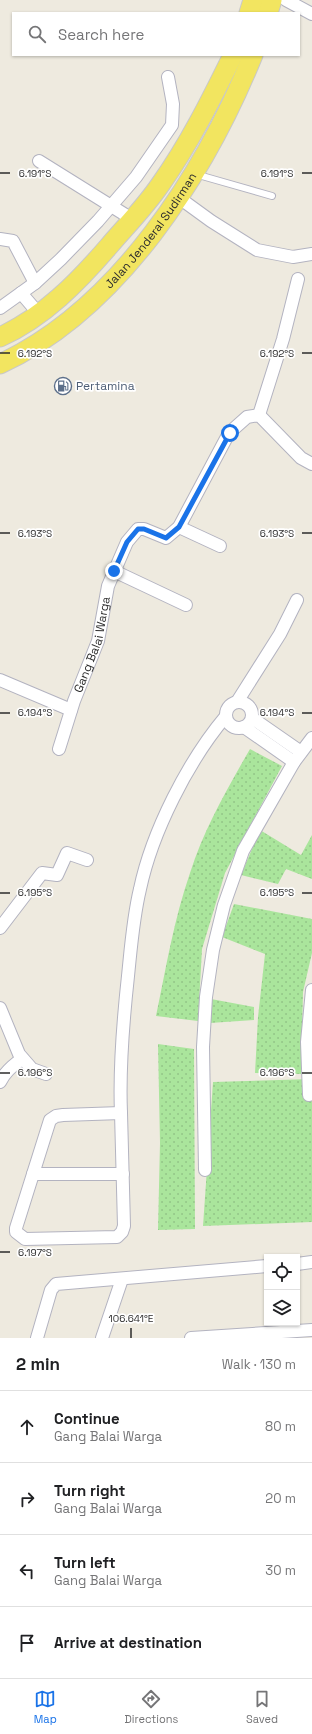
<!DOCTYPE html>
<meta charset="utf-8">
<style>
body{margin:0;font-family:"Space Grotesk",sans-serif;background:#f6f6f6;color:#202124}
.controls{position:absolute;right:12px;bottom:12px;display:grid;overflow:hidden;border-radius:0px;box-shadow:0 1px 3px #0004}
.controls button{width:36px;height:36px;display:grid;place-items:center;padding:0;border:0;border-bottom:1px solid #e0e0e0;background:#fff;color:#202124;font:20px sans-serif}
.stop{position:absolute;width:12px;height:12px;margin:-9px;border:3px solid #1a73e8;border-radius:50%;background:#fff}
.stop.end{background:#1a73e8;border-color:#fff;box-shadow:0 1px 4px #0008}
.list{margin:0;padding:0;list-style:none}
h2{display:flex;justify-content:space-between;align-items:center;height:52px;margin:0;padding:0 16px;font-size:17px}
h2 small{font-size:13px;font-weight:400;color:#757577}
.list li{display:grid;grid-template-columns:26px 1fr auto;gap:12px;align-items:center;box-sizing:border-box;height:72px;padding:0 16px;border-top:1px solid #e0e0e0}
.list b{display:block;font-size:15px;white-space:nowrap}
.list p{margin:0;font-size:13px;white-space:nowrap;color:#757577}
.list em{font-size:13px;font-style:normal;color:#757577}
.icon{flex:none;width:22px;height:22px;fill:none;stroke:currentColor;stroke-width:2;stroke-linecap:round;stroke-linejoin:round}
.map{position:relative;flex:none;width:312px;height:1338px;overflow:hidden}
.search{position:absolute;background:#fff;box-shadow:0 1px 3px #0004;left:12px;right:12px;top:12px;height:44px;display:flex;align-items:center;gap:10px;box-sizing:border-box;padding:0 14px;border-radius:0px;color:#757577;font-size:15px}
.sheet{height:340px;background:#fff}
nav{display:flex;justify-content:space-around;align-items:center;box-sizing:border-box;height:56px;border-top:1px solid #e0e0e0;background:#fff;font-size:11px;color:#757577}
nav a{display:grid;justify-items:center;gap:2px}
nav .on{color:#1a73e8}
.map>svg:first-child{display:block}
</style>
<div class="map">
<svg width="312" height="1338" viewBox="0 0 312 1338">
<defs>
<pattern id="grass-dots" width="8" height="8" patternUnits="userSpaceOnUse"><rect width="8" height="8" fill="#aae59c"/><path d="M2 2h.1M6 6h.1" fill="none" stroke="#93c587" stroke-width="1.8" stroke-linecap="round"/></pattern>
</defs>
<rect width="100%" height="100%" fill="#eeeadf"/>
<g fill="url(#grass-dots)">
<path d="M250,749L282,766L225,873L202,949L198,1021L156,1016C166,968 174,919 190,873C204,829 227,789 250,749Z"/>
<path d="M260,830L301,855L312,835V879L286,869L278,884L241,875Z"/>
<path d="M234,904L312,919V953L303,992L301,1074L255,1073L258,1017L265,954L222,937Z"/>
<path d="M211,999L254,1007V1020L210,1023Z"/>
<path d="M158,1044L194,1049L195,1229L158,1230L160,1143Z"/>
<path d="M312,1079V1222L203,1226L213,1082Z"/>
</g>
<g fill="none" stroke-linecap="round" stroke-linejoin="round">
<g stroke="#b3b3c0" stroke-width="8">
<path id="lane" d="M195,174L272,196"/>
</g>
<g stroke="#b3b3c0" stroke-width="14">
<g id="street">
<path d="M286,0L312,14"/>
<path d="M39,161L132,219"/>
<path d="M178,197L211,221L257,250L293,257L312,254"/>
<path d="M0,239L13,241L35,283"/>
<path d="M21,293L39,314"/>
<path d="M0,308L35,283L61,259L98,221L136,177L172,125L173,104L168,77"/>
<path d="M259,415L283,339L298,279"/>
<path d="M179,527L220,546"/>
<path d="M114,571L186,605"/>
<path d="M0,680L71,710"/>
<path d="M237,702L280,634L297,600"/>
<circle cx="239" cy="715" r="13"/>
<path d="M252,718L301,752"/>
<path d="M244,727L294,762"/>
<path id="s1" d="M59,749L74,701L98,641L108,586L127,542L138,529H144L166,538L179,527L229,433L247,417L259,415L301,458L312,464"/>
<path d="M0,928L42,873L57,875L67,853L87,860"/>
<path d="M0,1008L19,1054L32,1069L46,1074"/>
<path d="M0,1082C5,1072 13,1065 22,1059"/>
<path d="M309,1095L307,1042L312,990"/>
<path d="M121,1113L124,1226L122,1232L117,1237L25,1239L16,1232V1228L50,1120L56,1116L63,1115Z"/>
<path d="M121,1113C119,1067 123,1022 128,976C131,947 133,918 140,889C152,832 188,761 226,716"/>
<path d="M205,1170L203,1047L206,997L213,950L224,905L243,851L294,762L312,738"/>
<path d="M33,1174H123"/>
<path d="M297,1264L312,1262"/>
<path d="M37,1338L51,1290L56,1284L267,1266"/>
<path d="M102,1338L122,1279"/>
<path d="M191,1338L312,1330"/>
</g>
</g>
<g stroke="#c8c8c8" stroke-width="21">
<g id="primary">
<path d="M249,13L253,0"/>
<path d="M268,13L272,0"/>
<path d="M0,337C44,317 78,282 109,246C126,226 145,207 160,185C189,144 211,100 233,55"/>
<path id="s2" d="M0,364C119,309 205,173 253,55"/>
</g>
</g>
<use href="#lane" stroke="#fff" stroke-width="6"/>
<use href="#street" stroke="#fff" stroke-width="12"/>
<use href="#primary" stroke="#f2e560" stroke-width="19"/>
</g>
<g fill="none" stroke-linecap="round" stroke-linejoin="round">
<path stroke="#1a73e8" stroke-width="5" d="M114,571L127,542L138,529H144L166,538L179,527L230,433"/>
</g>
<path fill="none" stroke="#2d2d2d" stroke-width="1.5" d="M0,173H10M302,173H312M0,353H10M302,353H312M0,533H10M302,533H312M0,713H10M302,713H312M0,893H10M302,893H312M0,1073H10M302,1073H312M0,1252H10M131,1328V1338"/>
<defs>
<g id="fuel-ring" transform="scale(0.9)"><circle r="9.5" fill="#fff" stroke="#5c6f8a" stroke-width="1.5"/><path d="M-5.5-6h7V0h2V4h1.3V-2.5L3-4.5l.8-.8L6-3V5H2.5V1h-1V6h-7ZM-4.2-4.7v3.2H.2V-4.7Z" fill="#5c6f8a"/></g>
</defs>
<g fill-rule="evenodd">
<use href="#fuel-ring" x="63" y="386"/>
</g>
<g text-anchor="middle" stroke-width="3.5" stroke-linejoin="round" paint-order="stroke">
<g font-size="12" fill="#2d2d2d" stroke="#fff">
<text dy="4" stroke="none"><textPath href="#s2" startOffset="204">Jalan Jenderal Sudirman</textPath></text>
<text dy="4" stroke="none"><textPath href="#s1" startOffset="110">Gang Balai Warga</textPath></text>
</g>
<g font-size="12" fill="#4e5e75" stroke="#fff" text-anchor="start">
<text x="76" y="390">Pertamina</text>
</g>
</g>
<g font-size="10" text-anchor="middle" fill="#2d2d2d" stroke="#fff" stroke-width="3.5" stroke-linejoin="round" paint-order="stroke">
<text x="35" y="177">6.191°S</text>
<text x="277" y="177">6.191°S</text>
<text x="35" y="357">6.192°S</text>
<text x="277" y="357">6.192°S</text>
<text x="35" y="537">6.193°S</text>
<text x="277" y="537">6.193°S</text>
<text x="35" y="716">6.194°S</text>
<text x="277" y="716">6.194°S</text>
<text x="35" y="896">6.195°S</text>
<text x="277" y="896">6.195°S</text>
<text x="35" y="1076">6.196°S</text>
<text x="277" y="1076">6.196°S</text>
<text x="35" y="1256">6.197°S</text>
<text x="131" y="1322">106.641°E</text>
</g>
</svg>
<div class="controls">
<button><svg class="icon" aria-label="locate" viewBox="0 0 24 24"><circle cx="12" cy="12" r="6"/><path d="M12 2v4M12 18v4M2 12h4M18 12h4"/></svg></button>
<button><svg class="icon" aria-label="layers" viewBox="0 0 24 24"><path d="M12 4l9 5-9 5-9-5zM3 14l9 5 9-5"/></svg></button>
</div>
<div class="stop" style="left:230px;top:433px"></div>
<div class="stop end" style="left:114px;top:571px"></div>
<div class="search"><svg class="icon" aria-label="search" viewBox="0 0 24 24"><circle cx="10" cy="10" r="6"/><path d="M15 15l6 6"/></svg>Search here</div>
</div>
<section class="sheet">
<h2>2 min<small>Walk · 130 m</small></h2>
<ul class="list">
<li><svg class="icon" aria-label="ahead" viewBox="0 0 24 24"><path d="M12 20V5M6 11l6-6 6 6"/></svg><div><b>Continue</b><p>Gang Balai Warga</p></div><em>80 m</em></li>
<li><svg class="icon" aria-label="right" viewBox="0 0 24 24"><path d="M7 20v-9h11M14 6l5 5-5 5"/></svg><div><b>Turn right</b><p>Gang Balai Warga</p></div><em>20 m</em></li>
<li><svg class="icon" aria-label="left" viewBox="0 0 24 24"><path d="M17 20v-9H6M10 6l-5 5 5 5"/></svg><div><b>Turn left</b><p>Gang Balai Warga</p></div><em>30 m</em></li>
<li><svg class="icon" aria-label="arrive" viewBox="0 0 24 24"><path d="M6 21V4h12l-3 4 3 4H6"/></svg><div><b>Arrive at destination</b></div></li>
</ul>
</section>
<nav>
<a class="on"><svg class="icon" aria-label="map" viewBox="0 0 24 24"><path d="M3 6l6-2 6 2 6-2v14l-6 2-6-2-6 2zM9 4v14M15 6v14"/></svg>Map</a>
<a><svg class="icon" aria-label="directions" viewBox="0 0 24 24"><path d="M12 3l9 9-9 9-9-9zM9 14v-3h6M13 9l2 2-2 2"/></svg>Directions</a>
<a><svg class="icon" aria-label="saved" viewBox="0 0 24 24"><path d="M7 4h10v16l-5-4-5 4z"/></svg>Saved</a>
</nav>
